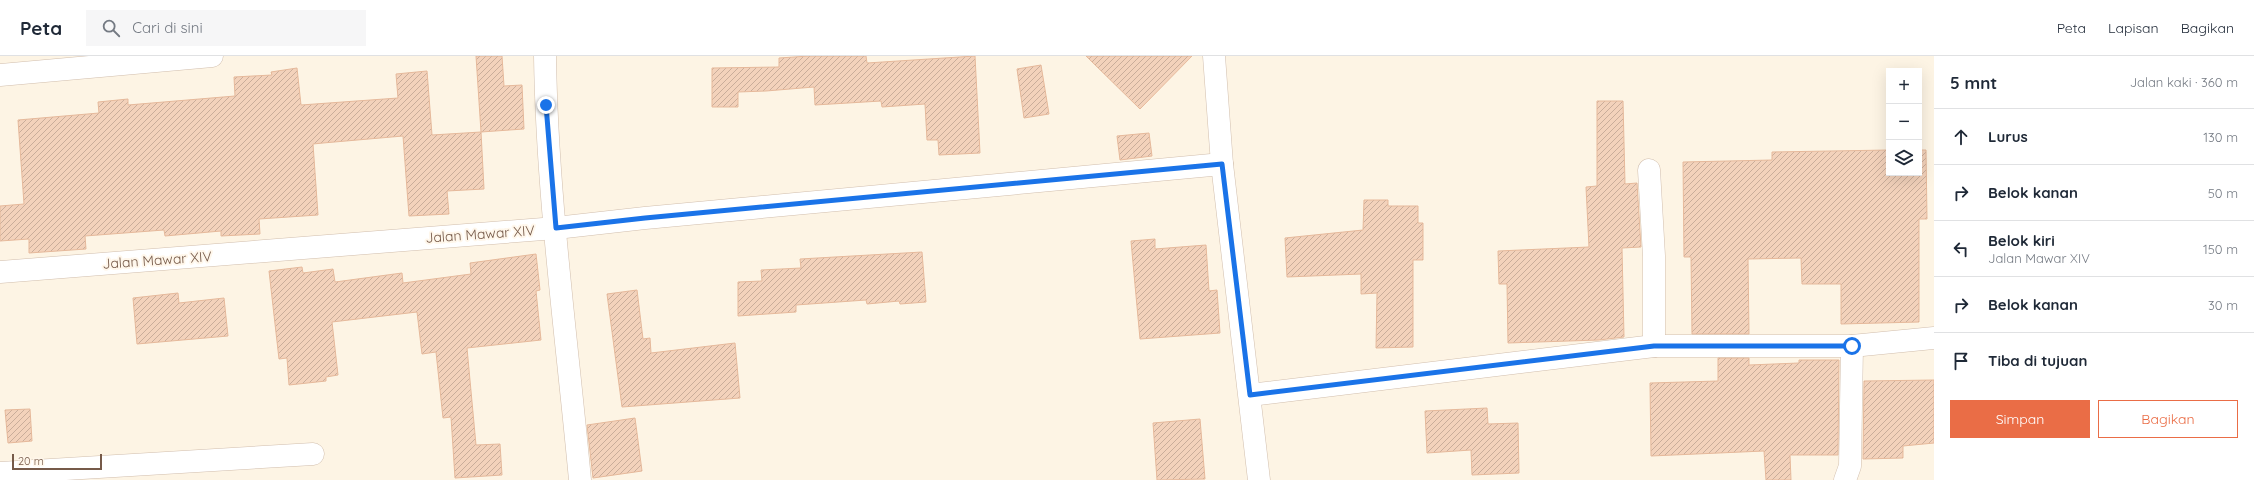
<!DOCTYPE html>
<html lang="id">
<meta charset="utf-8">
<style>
body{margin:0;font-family:Quicksand,sans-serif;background:#f6f6f7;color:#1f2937}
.controls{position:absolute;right:12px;top:12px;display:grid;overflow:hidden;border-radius:0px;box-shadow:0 4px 16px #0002}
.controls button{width:36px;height:36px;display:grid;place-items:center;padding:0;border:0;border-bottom:1px solid #e0e1e3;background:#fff;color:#1f2937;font:20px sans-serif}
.scale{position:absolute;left:12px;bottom:10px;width:90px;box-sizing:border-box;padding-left:4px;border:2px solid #765a49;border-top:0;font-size:11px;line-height:14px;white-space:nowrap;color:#765a49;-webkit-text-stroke:3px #fff7eb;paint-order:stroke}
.stop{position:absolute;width:12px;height:12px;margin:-9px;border:3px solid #1a73e8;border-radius:50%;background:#fff}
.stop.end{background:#1a73e8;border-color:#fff;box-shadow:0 1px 4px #0008}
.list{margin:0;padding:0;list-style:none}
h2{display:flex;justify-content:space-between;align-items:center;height:52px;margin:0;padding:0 16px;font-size:17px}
h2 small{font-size:13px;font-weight:400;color:#747a83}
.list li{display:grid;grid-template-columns:26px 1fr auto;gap:12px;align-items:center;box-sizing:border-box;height:56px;padding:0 16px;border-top:1px solid #e0e1e3}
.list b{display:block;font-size:15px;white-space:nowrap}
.list p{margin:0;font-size:13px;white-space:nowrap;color:#747a83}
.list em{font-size:13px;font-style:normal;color:#747a83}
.actions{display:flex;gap:8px;padding:12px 16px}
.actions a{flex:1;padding:9px 0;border:1px solid #ea6d46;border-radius:0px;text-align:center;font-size:14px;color:#ea6d46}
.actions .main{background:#ea6d46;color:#fff}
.icon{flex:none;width:22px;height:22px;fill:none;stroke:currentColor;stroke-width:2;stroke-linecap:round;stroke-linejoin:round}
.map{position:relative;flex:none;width:1934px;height:424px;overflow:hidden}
header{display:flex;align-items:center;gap:24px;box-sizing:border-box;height:56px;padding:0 20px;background:#fff;border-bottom:1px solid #e0e1e3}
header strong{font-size:19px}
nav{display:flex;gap:22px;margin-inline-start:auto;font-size:14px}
.search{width:280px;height:36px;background:#f6f6f7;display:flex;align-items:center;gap:10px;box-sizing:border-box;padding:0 14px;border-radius:0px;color:#747a83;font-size:15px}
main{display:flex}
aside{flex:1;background:#fff}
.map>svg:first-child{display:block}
</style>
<header>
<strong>Peta</strong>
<div class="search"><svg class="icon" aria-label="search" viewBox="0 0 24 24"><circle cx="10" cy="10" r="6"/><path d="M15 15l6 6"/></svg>Cari di sini</div>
<nav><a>Peta</a><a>Lapisan</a><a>Bagikan</a></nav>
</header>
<main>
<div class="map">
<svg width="1934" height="424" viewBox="0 0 1934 424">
<defs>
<pattern id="building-hatch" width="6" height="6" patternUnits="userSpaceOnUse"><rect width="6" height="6" fill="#f3d2bb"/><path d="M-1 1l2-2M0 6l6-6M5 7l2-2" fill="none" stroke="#c9ad9a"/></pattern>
</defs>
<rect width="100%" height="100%" fill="#fdf4e4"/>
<g fill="url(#building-hatch)" stroke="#e6b99b">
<path d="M476,0H502L504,30L522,29L524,73L481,76Z"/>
<path d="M809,0H866L867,7L975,0L980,97L939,99L938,84H927L925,48L882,51L881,45L815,49L814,31L766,35L738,36V51H712V12L779,11V2Z"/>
<path d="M1086,0H1192L1140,53Z"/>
<path d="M1041,9L1049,58L1024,62L1017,13Z"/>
<path d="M297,12L301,49L398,42L396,18L427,15L432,79L481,76L484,133L447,135L449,158L409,160L403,80L323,87L313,88L318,159L259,163L260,178L221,180V175L165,180L164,174L85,180L86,193L29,197V183L0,185V150L24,148L18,64L99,57L98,46L128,43V49L235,40L234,21L272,19L271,16Z"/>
<path d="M1597,45H1623L1625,128L1637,127L1641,191L1622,192L1624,281L1599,284L1508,287L1507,228H1499L1498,195L1589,191L1586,131L1597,130Z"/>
<path d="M1149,77L1152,100L1120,104L1117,80Z"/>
<path d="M1889,94V117H1919V94H1926L1927,163H1919V266L1841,268V228H1802L1801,202L1748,203L1749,278H1692L1691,201H1684L1683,106L1772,104V96Z"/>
<path d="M1364,144H1388V150H1418V167H1423V204H1413V291L1376,292L1377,237L1361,238V218L1287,221L1285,182L1363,174Z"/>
<path d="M1155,183V193L1206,189L1209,235L1217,234L1220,277L1140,283L1131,185Z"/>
<path d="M922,196L926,246L900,248L899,245L867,248L866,244L796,249V256L738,260V226L762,225L761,214L801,212L800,203Z"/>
<path d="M536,198L540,234L536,235L541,284L467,292L476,389L500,388L502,419L455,422L451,361L443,362L436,296L422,298L417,256L332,266L338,319L326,321V325L289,329L287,302L279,303L269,215L302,211L303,217L333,213L335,226L402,217L403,227L471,218L470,207Z"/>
<path d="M637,234L643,283L650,282L651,297L735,287L740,342L622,351L607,238Z"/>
<path d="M178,237L179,247L224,242L228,280L137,288L133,242Z"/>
<path d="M1718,302H1749V309L1799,307V304H1839L1838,399H1790L1791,424H1766L1764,395L1651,400L1650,327L1718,325Z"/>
<path d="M1934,324V387L1903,390V402L1863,403L1864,325Z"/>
<path d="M1487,352L1488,368L1518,367L1519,417L1472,419L1471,394L1427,397L1425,355Z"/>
<path d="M30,353L32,385L8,387L5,354Z"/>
<path d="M635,362L642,415L593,422L587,369Z"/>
<path d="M1200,363L1205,423L1157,424L1153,367Z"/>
</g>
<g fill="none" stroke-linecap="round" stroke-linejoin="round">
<g stroke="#d1bead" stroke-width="23">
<g id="street">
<path d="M545,0C547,141 567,283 580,424"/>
<path d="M1214,0L1222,108L1259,424"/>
<path d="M0,19L212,0"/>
<path d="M1649,114L1654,200V290"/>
<path d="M0,216L556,172L645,162L1222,108"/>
<path d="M1250,339L1654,290H1852L1934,282"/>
<path d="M0,417L313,398"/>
<path d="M1845,424L1850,410L1852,290"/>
</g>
</g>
<use href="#street" stroke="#fff" stroke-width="22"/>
</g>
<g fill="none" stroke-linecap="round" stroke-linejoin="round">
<path stroke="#1a73e8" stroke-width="5" d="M546,49L556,172L645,162L1222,108L1250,339L1654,290H1852"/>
</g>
<g text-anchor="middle" stroke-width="4" stroke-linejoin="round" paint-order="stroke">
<g font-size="14" fill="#765a49" stroke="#fff7eb">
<text transform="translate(480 178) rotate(-4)" y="5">Jalan Mawar XIV</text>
<text transform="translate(157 204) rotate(-4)" y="5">Jalan Mawar XIV</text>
</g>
</g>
</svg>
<div class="controls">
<button>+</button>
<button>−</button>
<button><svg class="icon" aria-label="layers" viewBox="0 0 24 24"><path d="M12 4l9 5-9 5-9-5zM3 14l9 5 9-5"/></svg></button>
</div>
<div class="scale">20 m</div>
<div class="stop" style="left:1852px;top:290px"></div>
<div class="stop end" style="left:546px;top:49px"></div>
</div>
<aside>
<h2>5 mnt<small>Jalan kaki · 360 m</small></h2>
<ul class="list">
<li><svg class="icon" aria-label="ahead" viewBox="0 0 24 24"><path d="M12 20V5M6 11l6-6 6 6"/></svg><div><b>Lurus</b></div><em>130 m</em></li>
<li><svg class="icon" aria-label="right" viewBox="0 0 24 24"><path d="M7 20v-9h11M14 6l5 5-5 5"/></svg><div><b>Belok kanan</b></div><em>50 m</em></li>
<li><svg class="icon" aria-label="left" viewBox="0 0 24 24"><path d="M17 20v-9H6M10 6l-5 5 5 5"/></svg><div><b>Belok kiri</b><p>Jalan Mawar XIV</p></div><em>150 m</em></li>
<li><svg class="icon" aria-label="right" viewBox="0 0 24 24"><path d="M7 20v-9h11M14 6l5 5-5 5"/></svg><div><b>Belok kanan</b></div><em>30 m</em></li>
<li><svg class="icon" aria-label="arrive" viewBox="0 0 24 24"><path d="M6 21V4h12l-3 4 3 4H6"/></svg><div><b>Tiba di tujuan</b></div></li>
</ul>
<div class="actions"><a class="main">Simpan</a><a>Bagikan</a></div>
</aside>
</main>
